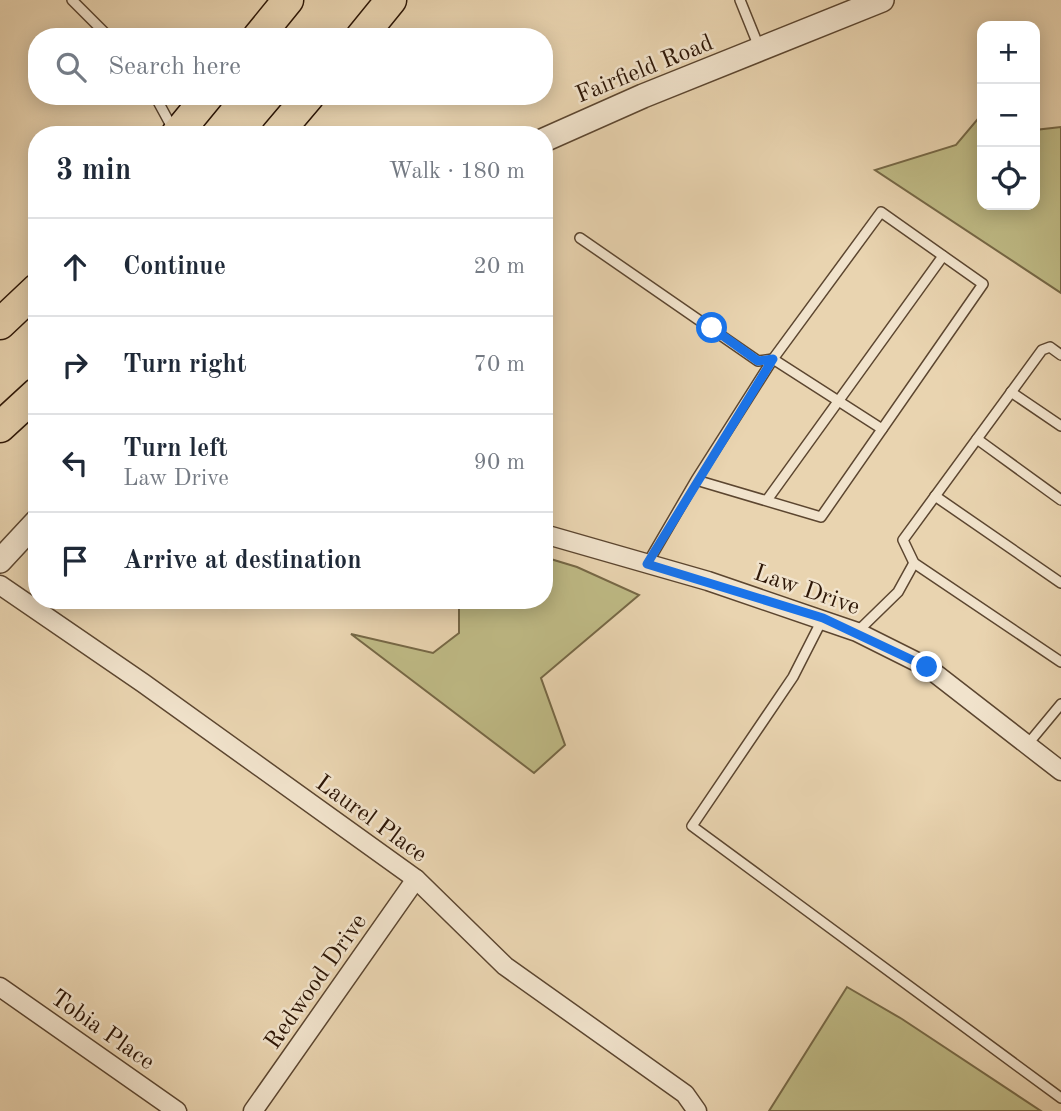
<!DOCTYPE html>
<meta charset="utf-8">
<style>
body{margin:0;font-family:"Old Standard TT",serif;background:#f6f6f7;color:#1f2937}
.controls{position:absolute;right:21px;top:21px;display:grid;overflow:hidden;border-radius:14px;box-shadow:0 4px 18px #0003}
.controls button{width:63px;height:63px;display:grid;place-items:center;padding:0;border:0;border-bottom:2px solid #e0e1e3;background:#fff;color:#1f2937;font:35px sans-serif}
.stop{position:absolute;width:21px;height:21px;margin:-16px;border:5px solid #1a73e8;border-radius:50%;background:#fff}
.stop.end{background:#1a73e8;border-color:#fff;box-shadow:0 2px 7px #0008}
.list{margin:0;padding:0;list-style:none}
h2{display:flex;justify-content:space-between;align-items:center;height:91px;margin:0;padding:0 28px;font-size:30px}
h2 small{font-size:23px;font-weight:400;color:#747a83}
.list li{display:grid;grid-template-columns:46px 1fr auto;gap:21px;align-items:center;box-sizing:border-box;height:98px;padding:0 28px;border-top:2px solid #e0e1e3}
.list b{display:block;font-size:26px;white-space:nowrap}
.list p{margin:0;font-size:23px;white-space:nowrap;color:#747a83}
.list em{font-size:23px;font-style:normal;color:#747a83}
.icon{flex:none;width:38px;height:38px;fill:none;stroke:currentColor;stroke-width:2;stroke-linecap:round;stroke-linejoin:round}
.map{position:relative;flex:none;width:1061px;height:1111px;overflow:hidden}
.search{position:absolute;background:#fff;box-shadow:0 4px 18px #0003;left:28px;top:28px;width:525px;height:77px;display:flex;align-items:center;gap:18px;box-sizing:border-box;padding:0 24px;border-radius:28px;color:#747a83;font-size:26px}
.panel{position:absolute;background:#fff;box-shadow:0 4px 18px #0003;left:28px;top:126px;width:525px;height:483px;border-radius:28px}
.map>svg:first-child{display:block}
</style>
<div class="map">
<svg width="1061" height="1111" viewBox="0 0 1061 1111">
<rect width="100%" height="100%" fill="#e9d4b0"/>
<filter id="stains"><feTurbulence type="fractalNoise" baseFrequency=".00286" numOctaves="4"/><feColorMatrix values="0 0 0 0 .2 0 0 0 0 .09 0 0 0 0 .02 0 0 0 .5 -.17"/></filter>
<radialGradient id="worn" r=".72"><stop offset=".6" stop-color="#630" stop-opacity="0"/><stop offset="1" stop-color="#630" stop-opacity=".3"/></radialGradient>
<g fill="#bfbb86" stroke="#766846" stroke-width="2">
<path d="M982,114V205H1035V130L1061,127V293L875,170L956,145Z"/>
<path d="M544,557L577,567L639,595L541,678L565,745L534,773L351,634L433,653L459,633V600H544Z"/>
<path d="M847,987L902,1019L1041,1111H769Z"/>
</g>
<g fill="none" stroke-linecap="round" stroke-linejoin="round">
<g stroke="#5c4630" stroke-width="12">
<g id="service">
<path d="M72,0L109,37"/>
<path d="M740,0L759,47"/>
<path d="M155,96L174,131"/>
<path d="M580,238L758,361L773,359L882,429"/>
<path d="M1061,355L1050,347L1042,350L903,540L914,563L1061,662"/>
<path d="M1011,392L1061,426"/>
<path d="M977,439L1061,500"/>
<path d="M935,496L1061,583"/>
<path d="M767,500L943,256"/>
<path d="M647,564L696,480L821,517L983,284L881,212L773,359L696,480"/>
<path d="M822,620L793,677L692,826L1061,1098"/>
<path d="M857,632L898,592L914,563"/>
<path d="M1027,745L1061,704"/>
</g>
</g>
<g stroke="#5c4630" stroke-width="21">
<g id="minor">
<path d="M544,534L708,581L857,632L927,667L1061,771"/>
<path d="M0,585L143,683L416,879L505,966L685,1094L697,1111"/>
<path d="M0,987L177,1111"/>
<path d="M253,1111L416,879"/>
</g>
</g>
<g stroke="#5c4630" stroke-width="26">
<g id="tertiary">
<path d="M544,140L643,96L882,0"/>
<path d="M0,561L37,521"/>
</g>
</g>
<g stroke="#2d1606" stroke-width="33">
<g id="trunk">
<path d="M258,37L288,0"/>
<path d="M361,37L391,0"/>
<path d="M176,135L208,96"/>
<path d="M276,135L309,96"/>
<path d="M0,324L37,289"/>
<path d="M0,427L37,393"/>
</g>
</g>
<use href="#service" stroke="#f1e3cc" stroke-width="9"/>
<use href="#minor" stroke="#f1e3cc" stroke-width="18"/>
<use href="#tertiary" stroke="#f1e3cc" stroke-width="23"/>
<use href="#trunk" stroke="#e9d4b0" stroke-width="30"/>
</g>
<g fill="none" stroke-linecap="round" stroke-linejoin="round">
<path stroke="#1a73e8" stroke-width="9" d="M712,328L758,361L773,359L647,564L823,618L927,667"/>
</g>
<g text-anchor="middle" stroke-width="5" stroke-linejoin="round" paint-order="stroke">
<g font-size="24" fill="#2d1606" stroke="#f1e3cc">
<text transform="translate(644 68) rotate(-22)" y="8">Fairfield Road</text>
<text transform="translate(807 589) rotate(19)" y="8">Law Drive</text>
<text transform="translate(372 818) rotate(36)" y="8">Laurel Place</text>
<text transform="translate(315 981) rotate(-55)" y="8">Redwood Drive</text>
<text transform="translate(103 1029) rotate(35)" y="8">Tobia Place</text>
</g>
</g>
<rect width="100%" height="100%" filter="url(#stains)"/>
<rect width="100%" height="100%" fill="url(#worn)"/>
</svg>
<div class="controls">
<button>+</button>
<button>−</button>
<button><svg class="icon" aria-label="locate" viewBox="0 0 24 24"><circle cx="12" cy="12" r="6"/><path d="M12 2v4M12 18v4M2 12h4M18 12h4"/></svg></button>
</div>
<div class="stop" style="left:712px;top:328px"></div>
<div class="stop end" style="left:927px;top:667px"></div>
<div class="search"><svg class="icon" aria-label="search" viewBox="0 0 24 24"><circle cx="10" cy="10" r="6"/><path d="M15 15l6 6"/></svg>Search here</div>
<section class="panel">
<h2>3 min<small>Walk · 180 m</small></h2>
<ul class="list">
<li><svg class="icon" aria-label="ahead" viewBox="0 0 24 24"><path d="M12 20V5M6 11l6-6 6 6"/></svg><div><b>Continue</b></div><em>20 m</em></li>
<li><svg class="icon" aria-label="right" viewBox="0 0 24 24"><path d="M7 20v-9h11M14 6l5 5-5 5"/></svg><div><b>Turn right</b></div><em>70 m</em></li>
<li><svg class="icon" aria-label="left" viewBox="0 0 24 24"><path d="M17 20v-9H6M10 6l-5 5 5 5"/></svg><div><b>Turn left</b><p>Law Drive</p></div><em>90 m</em></li>
<li><svg class="icon" aria-label="arrive" viewBox="0 0 24 24"><path d="M6 21V4h12l-3 4 3 4H6"/></svg><div><b>Arrive at destination</b></div></li>
</ul>
</section>
</div>
